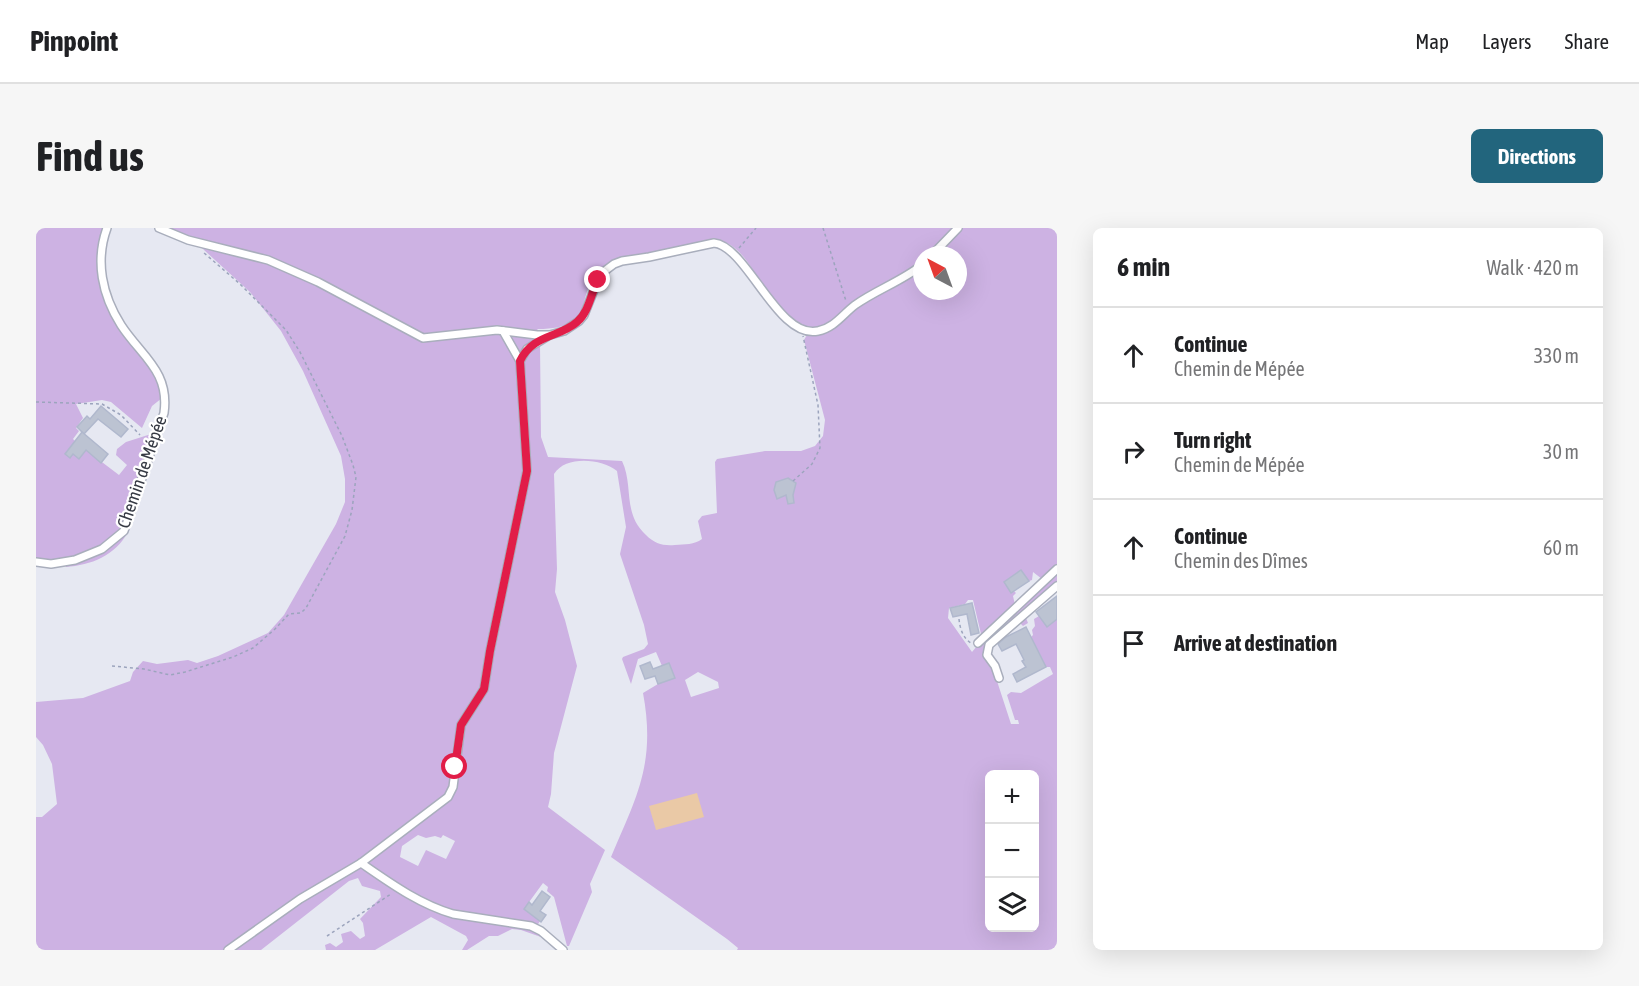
<!DOCTYPE html>
<meta charset="utf-8">
<style>
body{margin:0;font-family:"Asap Condensed",sans-serif;background:#f6f6f6;color:#202124}
.controls{position:absolute;right:18px;bottom:18px;display:grid;overflow:hidden;border-radius:9px;box-shadow:0 6px 24px #0002}
.controls button{width:54px;height:54px;display:grid;place-items:center;padding:0;border:0;border-bottom:2px solid #e0e0e0;background:#fff;color:#202124;font:30px sans-serif}
.compass{position:absolute;left:877px;top:18px;width:54px;height:54px;border-radius:50%;background:#fff;box-shadow:0 6px 24px #0002;rotate:319deg}
.stop{position:absolute;width:18px;height:18px;margin:-14px;border:4px solid #e11d48;border-radius:50%;background:#fff}
.stop.end{background:#e11d48;border-color:#fff;box-shadow:0 2px 6px #0008}
.list{margin:0;padding:0;list-style:none}
h2{display:flex;justify-content:space-between;align-items:center;height:78px;margin:0;padding:0 24px;font-size:26px}
h2 small{font-size:20px;font-weight:400;color:#757577}
.list li{display:grid;grid-template-columns:39px 1fr auto;gap:18px;align-items:center;box-sizing:border-box;height:96px;padding:0 24px;border-top:2px solid #e0e0e0}
.list b{display:block;font-size:22px;white-space:nowrap}
.list p{margin:0;font-size:20px;white-space:nowrap;color:#757577}
.list em{font-size:20px;font-style:normal;color:#757577}
.icon{flex:none;width:33px;height:33px;fill:none;stroke:currentColor;stroke-width:2;stroke-linecap:round;stroke-linejoin:round}
.map{position:relative;flex:none;width:1021px;height:722px;overflow:hidden;border-radius:9px}
header{display:flex;align-items:center;gap:36px;box-sizing:border-box;height:84px;padding:0 30px;background:#fff;border-bottom:2px solid #e0e0e0}
header strong{font-size:28px}
nav{display:flex;gap:33px;margin-inline-start:auto;font-size:21px}
.intro{display:flex;align-items:center;justify-content:space-between;box-sizing:border-box;height:144px;padding:0 36px}
h1{margin:0;font-size:42px}
.button{padding:15px 27px;border-radius:9px;background:#22657d;color:#fff;font-size:21px;font-weight:700}
main{display:flex;gap:36px;padding:0 36px}
aside{flex:1;background:#fff;border-radius:9px;box-shadow:0 6px 24px #0002}
.map>svg:first-child{display:block}
</style>
<header>
<strong>Pinpoint</strong>
<nav><a>Map</a><a>Layers</a><a>Share</a></nav>
</header>
<div class="intro"><h1>Find us</h1><a class="button">Directions</a></div>
<main>
<div class="map">
<svg width="1021" height="722" viewBox="0 0 1021 722">
<rect width="100%" height="100%" fill="#e6e8f2"/>
<g fill="#cdb2e3" fill-rule="evenodd">
<path d="M0,0H68C58,32 61,67 80,94C98,121 118,136 126,170L116,178L106,200L75,174L66,172L40,176L47,190L40,200L43,203L37,211L39,213L32,222L34,230L37,226L43,231L50,222L83,247L91,237L80,227L81,221L90,214L112,207L115,209L85,303L92,304C79,328 55,337 30,339L28,331L0,332Z"/>
<path d="M128,0H1021V338L1006,351L997,344L996,352L993,353L985,342L968,354L980,365L977,368L979,377L945,406L937,372H932L929,376L913,380L912,390L936,424L947,411L1021,343V354L988,385L992,395L987,398L980,391L950,415L947,425L960,450L975,496H983L982,492H979L971,467L975,464L985,465L1017,446L1014,439H1010L995,409L997,407L996,402L999,398L998,391L1003,388L1012,398L1021,391V722H701L702,720L691,711L575,629C601,568 620,535 607,465L622,456L639,450L633,436L626,438L620,424L602,431L595,456L586,431L587,429L608,421L612,416L608,397L584,326L590,299L581,243C566,231 530,227 518,246L521,341L519,364L529,392L541,438L518,525L515,566L512,579L569,622L554,656L556,664L533,718H531L518,669L511,663L512,659L507,655L488,681L504,693L501,698L490,699L506,708L505,709L485,702L476,701L462,708H453L431,722H426L432,712L430,708L395,689L339,722H290L289,717L294,715L300,719L307,714L305,706L315,703L324,711L329,708L327,695L324,691L345,669L344,663L326,658L322,650L313,653L225,722H0V589H6L21,576L16,536L7,517L0,509V474L47,470L94,453L97,444L107,433L121,436L152,432L161,435L182,428L232,405L248,387L300,296L309,274V251L305,228L267,143L245,103L214,64L156,11ZM679,12C709,14 720,54 738,74C748,85 760,93 772,100V105L768,112L789,192L787,208L779,218L765,223H729L681,231L679,234L681,285L666,288L662,293L666,311C658,317 649,316 639,317C627,318 619,316 610,307C586,285 598,258 586,233L512,229L505,209L504,117L500,103L502,101C564,101 536,66 566,41C581,28 631,24 652,20C661,18 670,14 679,12ZM886,27H922V63H886ZM662,444L682,454L683,460L655,469L649,452ZM954,546H999V700H954ZM382,607L390,610L399,608L405,610L407,607L419,613L410,631L390,622L382,638L364,629L366,618Z"/>
</g>
<path fill="#eac9a6" d="M661,565L668,589L620,602L613,578Z"/>
<g fill="#bcc3d2" stroke="#b0b8cd" stroke-width="1.5">
<path d="M65,178L92,201L85,209L62,191L48,206L41,199L51,188L54,191Z"/>
<path d="M46,204L72,226L65,235L50,222L43,231L37,226L34,230L29,226Z"/>
<path d="M752,250L760,255L757,267L758,275L752,276L750,267L741,271L738,262L740,254Z"/>
<path d="M985,342L993,353L975,365L968,354Z"/>
<path d="M1021,368V391L1011,399L1000,384Z"/>
<path d="M936,375L943,405L935,407L931,386L917,389L914,380Z"/>
<path d="M990,399L1010,439L981,454L977,446L990,439L986,433L988,432L980,416L966,423L962,416L970,409Z"/>
<path d="M614,434L617,441L633,435L639,450L622,456L619,448L609,451L604,438Z"/>
<path d="M506,663L514,669L504,683L510,687L505,694L488,681L493,674L496,677Z"/>
</g>
<g fill="none" stroke-linecap="round" stroke-linejoin="round">
<g stroke="#a9aebc" stroke-width="10">
<g id="minor">
<path d="M123,0L152,12L232,32L282,54L387,110L461,102L501,107H514L528,103L543,93L548,87L562,52L570,42L578,36L586,33L613,29L678,15C711,18 742,112 782,103C798,100 807,86 819,77C840,62 866,53 886,37"/>
<path d="M896,27L922,0"/>
<path d="M467,103L484,133"/>
<path d="M0,334L15,336L39,332L66,321L88,303L128,185C134,143 105,128 85,97C66,67 59,33 71,0"/>
<path d="M942,415L1021,341"/>
<path d="M963,450L959,438L951,427L953,417L1021,358"/>
<path d="M325,635C354,655 383,676 417,686L495,698L505,703L527,722"/>
<path d="M192,722L264,671L325,635L412,569L417,559L425,497L448,461L454,423L491,243L484,133L491,121L512,108"/>
</g>
</g>
<g stroke="#9ca4bd" stroke-width="1.5" stroke-dasharray="3 3" stroke-linecap="butt">
<path d="M787,0L810,73"/>
<path d="M703,20L720,0"/>
<path d="M0,174L66,176L85,187L104,207"/>
<path d="M757,253L776,236L784,220L782,177L767,108"/>
<path d="M923,391C924,401 927,410 935,415"/>
<path d="M76,438L108,441L134,447L149,444L197,429L217,420L239,401L253,386L265,385L270,380L309,308L316,282L320,249L317,237L306,208L264,124L250,102L204,56L167,24"/>
<path d="M291,708L355,666"/>
</g>
<use href="#minor" stroke="#fff" stroke-width="7"/>
</g>
<g fill="none" stroke-linecap="round" stroke-linejoin="round">
<path stroke="#e11d48" stroke-width="8" d="M419,539L425,497L448,461L454,423L491,243L484,133C497,106 523,110 541,94C553,84 555,65 562,52"/>
</g>
<g text-anchor="middle" stroke-width="4.5" stroke-linejoin="round" paint-order="stroke">
<g font-size="18" fill="#363a44" stroke="#fff">
<text transform="translate(106 244) rotate(-71)" y="6">Chemin de Mépée</text>
</g>
</g>
</svg>
<div class="controls">
<button>+</button>
<button>−</button>
<button><svg class="icon" aria-label="layers" viewBox="0 0 24 24"><path d="M12 4l9 5-9 5-9-5zM3 14l9 5 9-5"/></svg></button>
</div>
<svg class="compass" viewBox="-18 -18 36 36"><path d="M0-13l5 13h-10z" fill="#e53935"/><path d="M0 13l5-13h-10z" fill="#757577"/></svg>
<div class="stop" style="left:419px;top:539px"></div>
<div class="stop end" style="left:562px;top:52px"></div>
</div>
<aside>
<h2>6 min<small>Walk · 420 m</small></h2>
<ul class="list">
<li><svg class="icon" aria-label="ahead" viewBox="0 0 24 24"><path d="M12 20V5M6 11l6-6 6 6"/></svg><div><b>Continue</b><p>Chemin de Mépée</p></div><em>330 m</em></li>
<li><svg class="icon" aria-label="right" viewBox="0 0 24 24"><path d="M7 20v-9h11M14 6l5 5-5 5"/></svg><div><b>Turn right</b><p>Chemin de Mépée</p></div><em>30 m</em></li>
<li><svg class="icon" aria-label="ahead" viewBox="0 0 24 24"><path d="M12 20V5M6 11l6-6 6 6"/></svg><div><b>Continue</b><p>Chemin des Dîmes</p></div><em>60 m</em></li>
<li><svg class="icon" aria-label="arrive" viewBox="0 0 24 24"><path d="M6 21V4h12l-3 4 3 4H6"/></svg><div><b>Arrive at destination</b></div></li>
</ul>
</aside>
</main>
